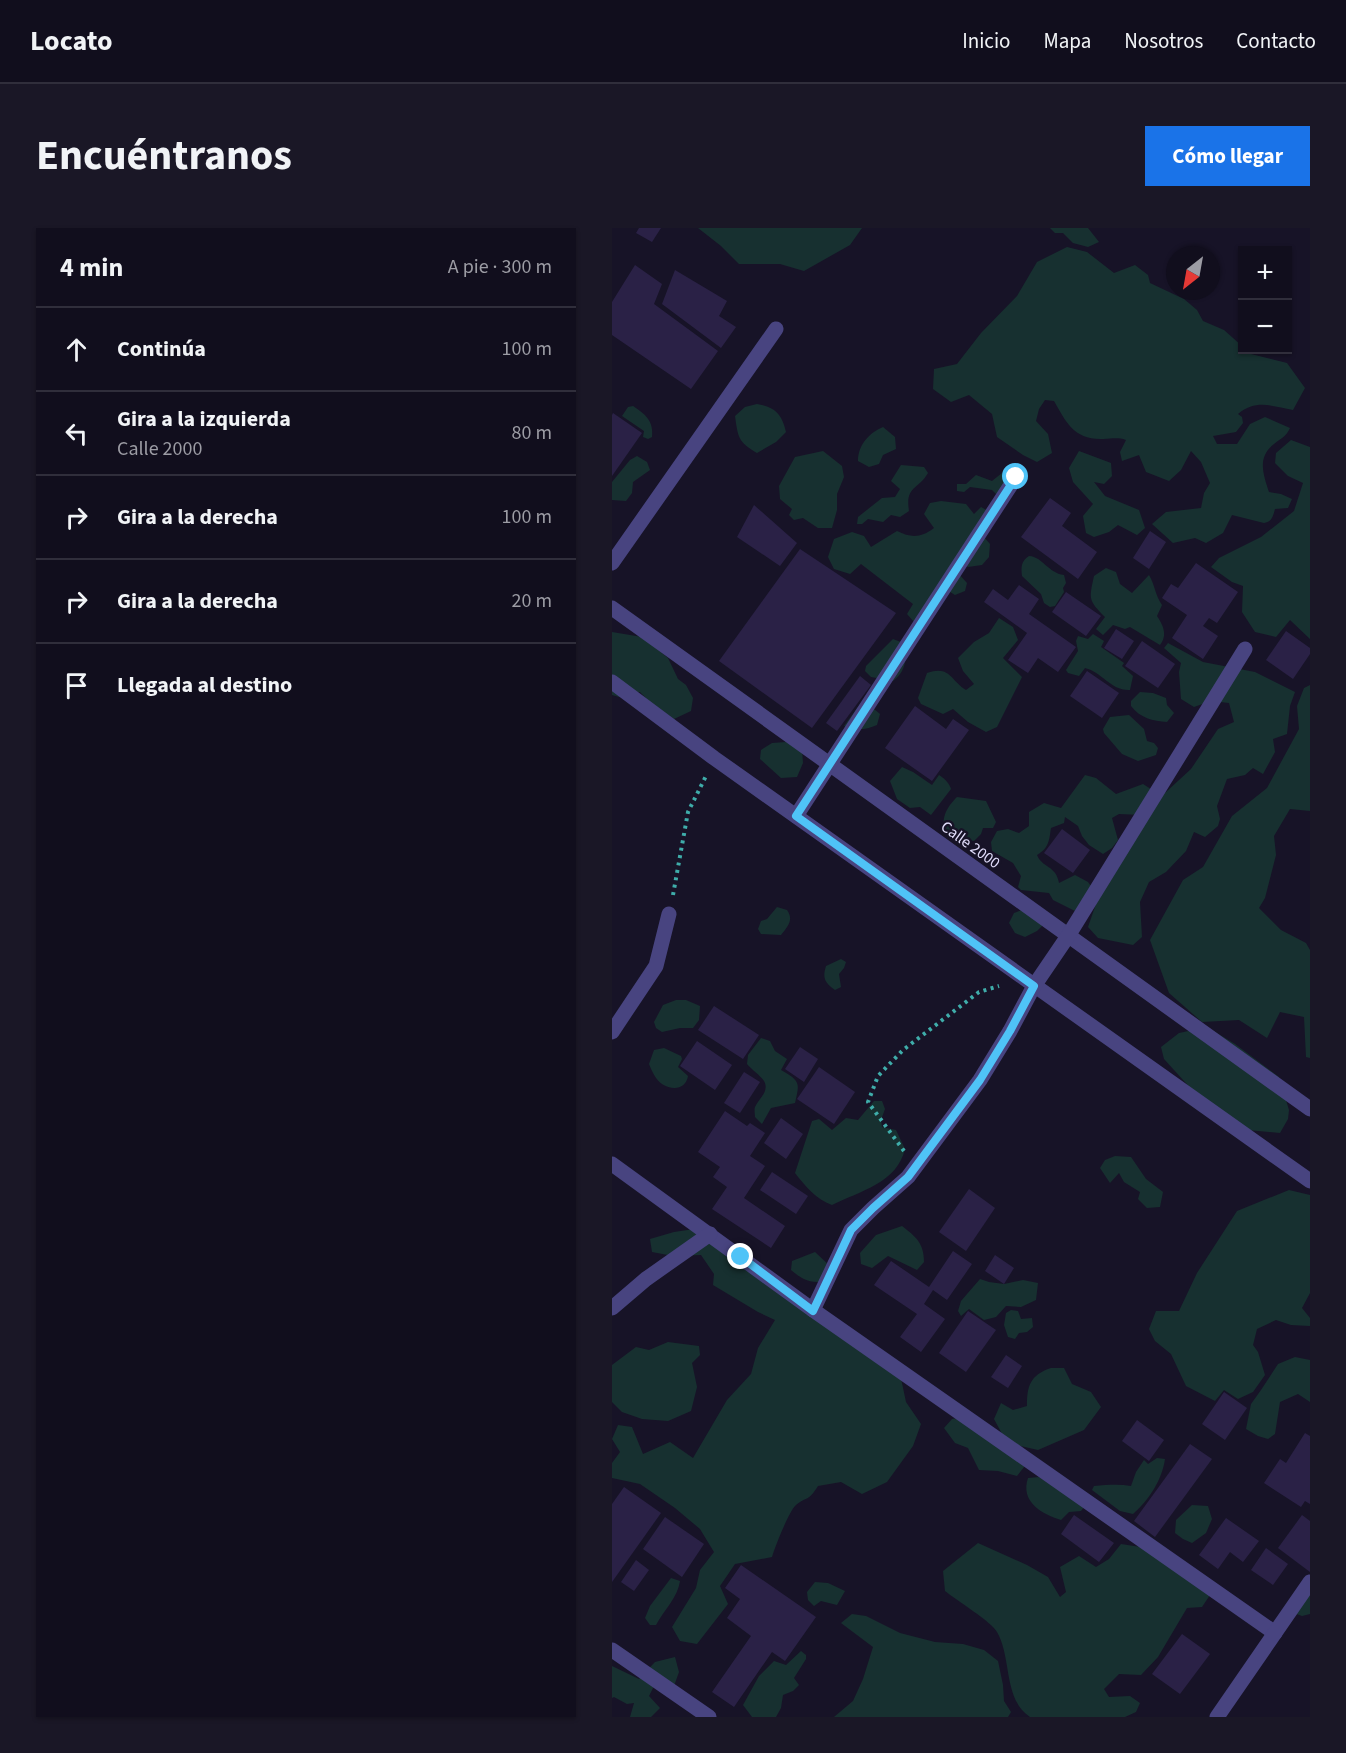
<!DOCTYPE html>
<html lang="es">
<meta charset="utf-8">
<style>
body{margin:0;font-family:"Source Sans 3",sans-serif;background:#1a1726;color:#f1f3f6}
.controls{position:absolute;right:18px;top:18px;display:grid;overflow:hidden;border-radius:0px;box-shadow:0 2px 4px #0004}
.controls button{width:54px;height:54px;display:grid;place-items:center;padding:0;border:0;border-bottom:2px solid #302e3b;background:#110e1d;color:#f1f3f6;font:30px sans-serif}
.compass{position:absolute;left:554px;top:18px;width:54px;height:54px;border-radius:50%;background:#110e1d;box-shadow:0 2px 4px #0004;rotate:211deg}
.stop{position:absolute;width:18px;height:18px;margin:-14px;border:4px solid #4fc3f7;border-radius:50%;background:#fff}
.stop.end{background:#4fc3f7;border-color:#fff;box-shadow:0 2px 6px #0008}
.list{margin:0;padding:0;list-style:none}
h2{display:flex;justify-content:space-between;align-items:center;height:78px;margin:0;padding:0 24px;font-size:26px}
h2 small{font-size:20px;font-weight:400;color:#9c9ca4}
.list li{display:grid;grid-template-columns:39px 1fr auto;gap:18px;align-items:center;box-sizing:border-box;height:84px;padding:0 24px;border-top:2px solid #302e3b}
.list b{display:block;font-size:22px;white-space:nowrap}
.list p{margin:0;font-size:20px;white-space:nowrap;color:#9c9ca4}
.list em{font-size:20px;font-style:normal;color:#9c9ca4}
.icon{flex:none;width:33px;height:33px;fill:none;stroke:currentColor;stroke-width:2;stroke-linecap:round;stroke-linejoin:round}
.map{position:relative;flex:none;width:698px;height:1489px;overflow:hidden;border-radius:0px}
header{display:flex;align-items:center;gap:36px;box-sizing:border-box;height:84px;padding:0 30px;background:#110e1d;border-bottom:2px solid #302e3b}
header strong{font-size:28px}
nav{display:flex;gap:33px;margin-inline-start:auto;font-size:21px}
.intro{display:flex;align-items:center;justify-content:space-between;box-sizing:border-box;height:144px;padding:0 36px}
h1{margin:0;font-size:42px}
.button{padding:15px 27px;border-radius:0px;background:#1a73e8;color:#fff;font-size:21px;font-weight:700}
main{display:flex;gap:36px;padding:0 36px}
aside{flex:1;background:#110e1d;border-radius:0px;box-shadow:0 2px 4px #0004}
.map>svg:first-child{display:block}
</style>
<header>
<strong>Locato</strong>
<nav><a>Inicio</a><a>Mapa</a><a>Nosotros</a><a>Contacto</a></nav>
</header>
<div class="intro"><h1>Encuéntranos</h1><a class="button">Cómo llegar</a></div>
<main>
<aside>
<h2>4 min<small>A pie · 300 m</small></h2>
<ul class="list">
<li><svg class="icon" aria-label="ahead" viewBox="0 0 24 24"><path d="M12 20V5M6 11l6-6 6 6"/></svg><div><b>Continúa</b></div><em>100 m</em></li>
<li><svg class="icon" aria-label="left" viewBox="0 0 24 24"><path d="M17 20v-9H6M10 6l-5 5 5 5"/></svg><div><b>Gira a la izquierda</b><p>Calle 2000</p></div><em>80 m</em></li>
<li><svg class="icon" aria-label="right" viewBox="0 0 24 24"><path d="M7 20v-9h11M14 6l5 5-5 5"/></svg><div><b>Gira a la derecha</b></div><em>100 m</em></li>
<li><svg class="icon" aria-label="right" viewBox="0 0 24 24"><path d="M7 20v-9h11M14 6l5 5-5 5"/></svg><div><b>Gira a la derecha</b></div><em>20 m</em></li>
<li><svg class="icon" aria-label="arrive" viewBox="0 0 24 24"><path d="M6 21V4h12l-3 4 3 4H6"/></svg><div><b>Llegada al destino</b></div></li>
</ul>
</aside>
<div class="map">
<svg width="698" height="1489" viewBox="0 0 698 1489">
<rect width="100%" height="100%" fill="#171327"/>
<g fill="#173030">
<path d="M86,0H250L238,17L192,43L168,36H127L109,18Z"/>
<path d="M438,0H476L487,14L476,19L461,15L451,5H443Z"/>
<path d="M455,19L475,24L502,45L523,37L536,47L538,55L572,71L585,82L591,93L612,102L630,118V122H634L639,126L675,135L693,160L681,182C660,178 644,171 626,186L630,189L631,195L624,204L601,208L605,216H625L638,196L653,189L678,200C674,209 669,210 662,216C645,229 651,246 657,264L669,266L680,271L676,280L663,281C661,288 660,294 652,295L620,287L611,305L594,315L583,310L561,315L540,296L554,284L589,280L592,265L598,255L589,234L579,223L569,242L557,253L534,244L527,227L510,233L508,224L514,212C505,209 500,211 491,211C462,212 454,194 442,173L433,172L427,181L424,193L436,206L440,225L425,234L411,227L385,209L380,186L357,167L339,174L321,161L322,141L345,136L369,105L405,68L425,34Z"/>
<path d="M145,176C163,179 170,186 174,204L164,214L145,225C126,214 126,209 123,188L133,179Z"/>
<path d="M21,178C33,186 42,193 40,209L36,211L31,209L32,203L10,188L16,179Z"/>
<path d="M271,199L283,209L284,221L271,227L267,236L257,239L246,233C246,217 257,205 271,199Z"/>
<path d="M679,212L698,219V411L678,392L664,409L643,404L630,384L631,358L620,354L599,339L607,330L649,309L682,283L691,255L676,248L663,235L664,225Z"/>
<path d="M211,223L230,238L232,249L225,266V282L220,300H206L191,290L182,292L177,287L180,281L168,271L167,258L183,229Z"/>
<path d="M467,223L499,235L500,248L492,256L482,254L493,268L527,282L533,300L525,307L506,297L497,304L482,309L474,305L471,288L481,276L461,254L457,240Z"/>
<path d="M25,228L35,234L38,242L21,254L20,265L14,273L0,272V254L18,232Z"/>
<path d="M289,237L312,239L316,245C306,262 293,258 297,283L288,289L279,287L271,294L256,291L250,296H245L246,289L270,270L283,269L288,261L279,253Z"/>
<path d="M390,245L395,251L388,265L384,266L380,262L358,259L352,264L345,263V256H354L364,247L380,253Z"/>
<path d="M329,273L354,276L362,286L369,279L380,285L370,307L378,316L377,329L370,337L356,339L341,332L344,343L355,355L353,363L343,367L330,359L303,395L295,386L301,376L249,336L238,346L222,341L216,329L222,311L240,304L252,308L259,319L285,303C299,310 309,310 322,300L312,286L318,275Z"/>
<path d="M417,328C431,329 436,345 452,347L454,355L451,360L452,364L443,378L438,379L432,375L429,366L410,348C409,339 409,333 417,328Z"/>
<path d="M494,340L504,344L508,356L520,365L537,347C543,357 543,367 550,377L545,388C551,397 556,407 548,417L518,399L513,401L501,397L491,407L484,401L493,389C476,372 477,371 482,348Z"/>
<path d="M387,390L401,399L406,412L391,430L410,449L385,499L374,504L356,494L341,481L331,486L309,476L306,470L315,445C338,437 338,452 354,462L362,456L351,443L346,430L362,414L377,405Z"/>
<path d="M0,404L30,409L56,430L66,451L74,457L81,470L79,483L62,491L37,473L28,464L7,469L0,467Z"/>
<path d="M481,406L492,413L489,419L512,435L510,438L521,448L518,462C499,463 490,444 473,440L467,448L456,445L454,442L466,423L464,413L466,408L476,411Z"/>
<path d="M281,411L294,416C294,432 294,443 281,453L259,449L253,443L254,438Z"/>
<path d="M556,415L591,434L643,444L683,464L678,478L675,506L661,511L663,524L651,546L641,540L633,547L615,551L605,578L608,591L606,598L593,609L582,604L574,623L554,644L537,654L528,674L530,709L521,717L486,710L476,699L486,670L542,575L579,541L606,501L622,494L617,475L599,473L582,479L569,471L567,444L569,435L552,420Z"/>
<path d="M698,457V583L678,581L662,608L664,627L653,670L647,680L669,702L694,715L698,722V830L694,829L692,789L668,784L655,810L627,792L590,794L557,765L538,712L571,652L591,639L620,588L655,560L687,501L685,478L692,460Z"/>
<path d="M528,464L541,465L554,470L555,477L562,485L555,494C541,493 528,490 519,478V473Z"/>
<path d="M251,472L268,486L265,497C254,502 242,503 232,498Z"/>
<path d="M517,487L532,501L535,513L542,515L546,520L544,527L526,533L510,526L492,505L491,501L498,489Z"/>
<path d="M174,514L190,521L191,535L185,549L169,550L148,531L149,522L160,515Z"/>
<path d="M290,539L301,544L320,557L327,547C333,551 337,555 339,561L319,587L308,579L298,580L285,571L278,553Z"/>
<path d="M473,547L484,550L504,566L531,556L542,563L531,587L507,586L500,590L506,612L500,620L491,626L477,617L470,608L466,598L453,589L452,595L439,600C437,613 437,620 425,627C430,640 444,637 447,655L463,647L476,654L484,665L465,684L441,672L437,665L409,662L406,659L409,648L401,635L380,623L379,614L385,603L396,601L407,605L417,598V584L432,575L449,580Z"/>
<path d="M345,569L374,573L384,594L381,600H371L369,606L362,613C352,612 344,608 334,607C328,591 334,580 345,569Z"/>
<path d="M165,679L175,682C182,692 176,698 169,707L149,706L146,701L149,693L155,691Z"/>
<path d="M417,679L436,692L425,703L413,709L403,705L397,695L402,685Z"/>
<path d="M229,731L234,734L232,740L227,746L229,759L223,762C213,755 210,750 214,738Z"/>
<path d="M64,772H74L88,778L87,792L81,800H68L50,804L44,800L42,794L51,777Z"/>
<path d="M595,799L623,816L667,849L677,882L676,891L668,905L635,902L582,864L552,831L549,819L567,805Z"/>
<path d="M149,810L158,813L163,823L175,831L169,842C188,853 188,854 183,875L159,880L150,896L143,889C143,887 142,881 143,879C146,871 158,864 152,853C148,847 140,842 135,836L136,827Z"/>
<path d="M52,820L69,828L70,831L66,839L76,848C74,861 61,863 50,856C43,851 40,843 37,836L42,822Z"/>
<path d="M262,873H270L273,881L269,892L270,899L284,902L293,921C285,955 248,963 220,977C204,971 194,959 183,945L200,893L207,891L220,902L234,890L246,892Z"/>
<path d="M503,928L519,929L534,951L551,964L548,979L535,980L526,971L528,964L512,954L507,945L498,955L488,940L493,932Z"/>
<path d="M677,962L698,967V1065L690,1080L698,1090V1098L679,1097L664,1092L645,1101L641,1117L646,1124L653,1147L641,1164L626,1171L612,1162L603,1173L574,1158L559,1126L543,1113L537,1101L544,1083H567L585,1045L625,983Z"/>
<path d="M290,998C304,1009 312,1015 312,1034L305,1042L276,1028L260,1040L249,1036L248,1025L264,1007Z"/>
<path d="M89,1000L287,1141L294,1174L309,1196L301,1218L275,1254L250,1266L229,1254L206,1258C196,1274 195,1268 184,1277C177,1283 163,1319 160,1329L123,1336L108,1358L116,1376L85,1416L68,1413L60,1399L84,1360L88,1342L102,1324L88,1301L63,1280L28,1256L0,1250V1235L8,1224L0,1211L6,1197L20,1199L31,1226L58,1214L81,1230L115,1172L139,1146L146,1120L163,1092L146,1084L101,1057L102,1046L89,1027L61,1028L40,1024L38,1011L62,1004Z"/>
<path d="M203,1024L220,1040L214,1053C199,1056 191,1052 179,1042L180,1033Z"/>
<path d="M368,1051L377,1054L392,1056L411,1052L426,1055L424,1072L409,1079L394,1078L384,1089L372,1092L357,1081L349,1088L346,1083L349,1073Z"/>
<path d="M399,1082L406,1083L409,1091L420,1090L421,1099L415,1104L407,1105L403,1111L396,1109L392,1097L394,1085Z"/>
<path d="M56,1114L87,1118L88,1127L80,1135L85,1159L79,1183L56,1193L30,1191L10,1184L0,1174V1137L24,1119L37,1122Z"/>
<path d="M683,1129L698,1132V1174L686,1166L668,1174L663,1206L656,1211L646,1208L634,1201L639,1176L649,1162L666,1136Z"/>
<path d="M439,1140H452L460,1156L479,1164L489,1179L472,1202L426,1222L395,1215L382,1191L389,1175L401,1182L415,1178C415,1158 418,1147 439,1140Z"/>
<path d="M350,1189L416,1234L405,1248L386,1243L367,1242L356,1220L343,1215L332,1200L340,1191Z"/>
<path d="M545,1230L553,1231C550,1252 537,1272 521,1286L508,1283L480,1262L482,1258C495,1257 507,1256 519,1258L524,1244L532,1232L536,1236Z"/>
<path d="M427,1249L472,1279L469,1283L457,1284L449,1292C430,1286 408,1274 416,1250Z"/>
<path d="M580,1277L596,1278L600,1291L594,1305L580,1315L571,1311L563,1305L564,1292Z"/>
<path d="M366,1315L415,1337L436,1349L448,1369L454,1364L448,1339L467,1328L484,1339L497,1331L509,1316L535,1320L598,1367L590,1379L575,1380L546,1429L529,1447L507,1446L492,1461L497,1469L518,1468L528,1475L524,1484L513,1489H418C391,1471 400,1430 385,1404C380,1394 344,1372 333,1363L331,1343Z"/>
<path d="M59,1350L68,1353C66,1369 52,1382 44,1397H38L33,1390L38,1378Z"/>
<path d="M203,1354L216,1355L233,1363L225,1377L209,1373L202,1378L196,1372L195,1364Z"/>
<path d="M698,1365V1386L690,1388L679,1384Z"/>
<path d="M240,1386L254,1388L288,1405L323,1414L351,1416L372,1422L386,1433L391,1457L392,1473L399,1484L396,1489H222L241,1473L251,1451L261,1419L229,1395Z"/>
<path d="M189,1423L194,1427V1431L182,1450L187,1457L181,1463L171,1467L169,1480L164,1489H140L131,1477L147,1448L162,1433L174,1437Z"/>
<path d="M63,1429L67,1444L62,1458H42L37,1468L48,1480L39,1489H18L22,1475L15,1476L2,1469L0,1470V1438L27,1451L43,1434Z"/>
</g>
<g fill="#2a2146">
<path d="M27,0H49L40,14L24,5Z"/>
<path d="M23,37L50,56L42,76L106,123L79,161L0,107V74Z"/>
<path d="M63,42L115,73L107,88L124,99L109,120L50,76Z"/>
<path d="M1,185L30,205L0,248V187Z"/>
<path d="M438,270L459,285L450,298L485,324L466,351L409,309Z"/>
<path d="M142,277L185,315L168,338L125,309Z"/>
<path d="M538,303L554,314L537,341L521,330Z"/>
<path d="M188,321L284,385L200,500L107,433Z"/>
<path d="M584,335L626,364L605,395L597,390L591,398L606,408L591,431L560,410L575,387L550,370L559,356L566,360Z"/>
<path d="M407,357L427,371L417,386L464,419L446,444L426,430L416,445L396,432L415,405L372,374L381,361L396,372Z"/>
<path d="M454,364L489,388L474,408L440,384Z"/>
<path d="M504,401L522,413L510,431L492,420Z"/>
<path d="M674,403L698,420V426L681,451L654,432Z"/>
<path d="M530,413L563,436L546,460L513,438Z"/>
<path d="M475,443L507,465L490,490L458,468Z"/>
<path d="M248,448L259,457L225,503L214,495Z"/>
<path d="M303,478L334,501L341,491L357,502L320,553L273,520Z"/>
<path d="M450,601L478,622L461,645L432,625Z"/>
<path d="M102,778L147,807L131,831L86,802Z"/>
<path d="M85,813L120,837L103,862L68,838Z"/>
<path d="M188,819L206,831L192,854L173,841Z"/>
<path d="M207,839L243,864L222,896L185,871Z"/>
<path d="M132,844L148,854L128,885L112,875Z"/>
<path d="M113,883L135,898L138,895L153,905L138,928L153,938L132,970L173,998L159,1020L100,981L115,959L101,949L108,939L86,924Z"/>
<path d="M169,890L191,906L174,931L152,915Z"/>
<path d="M160,944L196,968L184,986L148,962Z"/>
<path d="M357,961L383,980L354,1023L327,1004Z"/>
<path d="M341,1023L360,1036L335,1072L321,1062L312,1076L333,1091L309,1124L288,1109L305,1086L262,1057L279,1033L317,1059Z"/>
<path d="M383,1027L402,1040L392,1056L373,1043Z"/>
<path d="M356,1083L384,1102L354,1144L327,1125Z"/>
<path d="M394,1127L410,1138L396,1160L379,1149Z"/>
<path d="M612,1164L635,1180L613,1212L590,1196Z"/>
<path d="M525,1192L552,1212L537,1233L510,1213Z"/>
<path d="M693,1205L698,1208V1276L693,1273L689,1279L652,1255L668,1231L674,1235Z"/>
<path d="M578,1216L600,1231L543,1309L522,1293Z"/>
<path d="M12,1259L49,1285L0,1354V1276Z"/>
<path d="M462,1287L502,1315L487,1334L449,1306Z"/>
<path d="M690,1287L698,1293V1344L666,1320Z"/>
<path d="M53,1289L92,1316L70,1349L31,1321Z"/>
<path d="M614,1290L647,1313L631,1334L618,1324L606,1341L587,1327Z"/>
<path d="M654,1320L676,1336L661,1357L639,1342Z"/>
<path d="M24,1332L37,1342L22,1363L9,1354Z"/>
<path d="M129,1337L204,1389L173,1433L160,1424L122,1479L100,1464L139,1408L115,1390L128,1371L113,1360Z"/>
<path d="M570,1406L598,1426L568,1466L540,1446Z"/>
</g>
<g fill="none" stroke-linecap="round" stroke-linejoin="round">
<g stroke="#3fadaa" stroke-width="4" stroke-dasharray="3 4.5" stroke-linecap="butt">
<path d="M61,667L76,584L94,548"/>
<path d="M292,923L256,874L266,848L291,822L367,764L387,758"/>
</g>
<g stroke="#484480" stroke-width="15">
<path d="M0,335L164,101"/>
<path d="M0,380L698,881"/>
<path d="M0,454L102,530L698,953"/>
<path d="M184,588L404,249"/>
<path d="M0,804L44,738L57,686"/>
<path d="M0,936L201,1082L663,1405"/>
<path d="M0,1080L34,1051L98,1006"/>
<path d="M201,1082L239,1002L261,980L296,949L368,852L398,803L422,758L456,708L633,421"/>
<path d="M0,1422L97,1489"/>
<path d="M605,1489L698,1354"/>
</g>
</g>
<g fill="none" stroke-linecap="round" stroke-linejoin="round">
<path stroke="#4fc3f7" stroke-width="8" d="M129,1029L201,1083L239,1002L261,980L296,949L368,852L398,803L422,758L184,588L404,249"/>
</g>
<g text-anchor="middle" stroke-width="5" stroke-linejoin="round" paint-order="stroke">
<g font-size="16" fill="#e1ddfb" stroke="#171327">
<text transform="translate(359 616) rotate(36)" y="6">Calle 2000</text>
</g>
</g>
</svg>
<div class="controls">
<button>+</button>
<button>−</button>
</div>
<svg class="compass" viewBox="-18 -18 36 36"><path d="M0-13l5 13h-10z" fill="#e53935"/><path d="M0 13l5-13h-10z" fill="#9c9ca4"/></svg>
<div class="stop" style="left:404px;top:249px"></div>
<div class="stop end" style="left:129px;top:1029px"></div>
</div>
</main>
